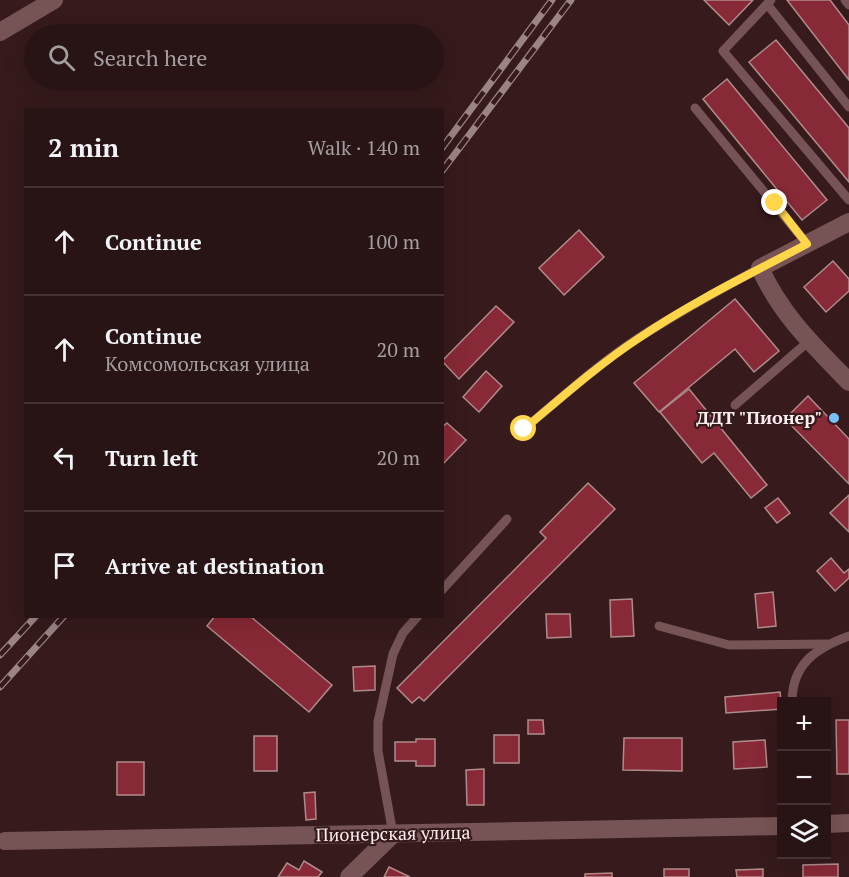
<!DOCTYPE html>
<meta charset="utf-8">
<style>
body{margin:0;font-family:"PT Serif",serif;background:#342122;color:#f1f3f6}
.controls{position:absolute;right:18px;bottom:18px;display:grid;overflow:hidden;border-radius:0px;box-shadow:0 6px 24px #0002}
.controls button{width:54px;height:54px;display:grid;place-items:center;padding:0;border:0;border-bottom:2px solid #443334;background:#281415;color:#f1f3f6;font:30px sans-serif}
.stop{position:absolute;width:18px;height:18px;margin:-14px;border:4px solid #ffd54a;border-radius:50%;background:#fff}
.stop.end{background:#ffd54a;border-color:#fff;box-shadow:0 2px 6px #0008}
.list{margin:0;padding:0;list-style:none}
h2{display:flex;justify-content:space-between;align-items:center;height:78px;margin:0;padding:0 24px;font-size:26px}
h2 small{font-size:20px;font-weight:400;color:#a59ea0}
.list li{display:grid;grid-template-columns:39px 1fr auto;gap:18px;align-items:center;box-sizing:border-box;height:108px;padding:0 24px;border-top:2px solid #443334}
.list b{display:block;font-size:22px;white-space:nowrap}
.list p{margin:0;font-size:20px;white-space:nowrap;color:#a59ea0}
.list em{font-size:20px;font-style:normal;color:#a59ea0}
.icon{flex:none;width:33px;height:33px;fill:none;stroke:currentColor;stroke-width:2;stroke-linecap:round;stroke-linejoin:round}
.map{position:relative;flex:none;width:849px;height:877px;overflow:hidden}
.search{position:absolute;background:#281415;box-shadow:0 6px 24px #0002;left:24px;top:24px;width:420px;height:66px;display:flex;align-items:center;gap:15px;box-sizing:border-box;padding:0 21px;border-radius:33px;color:#a59ea0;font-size:22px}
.panel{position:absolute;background:#281415;box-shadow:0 6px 24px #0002;left:24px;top:108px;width:420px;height:510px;border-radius:0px}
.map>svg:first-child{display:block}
</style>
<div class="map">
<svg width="849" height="877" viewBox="0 0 849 877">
<rect width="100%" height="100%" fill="#361a1c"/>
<g fill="#872936" stroke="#b08b8c" stroke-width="1.5">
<path d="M704,0H753L729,25Z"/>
<path d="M787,0H830L849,25V80Z"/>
<path d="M776,40L849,128V182L749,62Z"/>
<path d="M727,79L827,200L802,220L703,99Z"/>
<path d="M579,230L604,257L564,295L539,268Z"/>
<path d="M833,261L849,279V291L826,312L804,287Z"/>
<path d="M735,299L779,351L754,372L735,349L659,412L634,383Z"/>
<path d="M496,306L514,322L459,379L442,361Z"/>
<path d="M486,371L502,386L479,412L463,397Z"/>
<path d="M689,389L767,485L751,498L714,453L702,463L660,412Z"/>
<path d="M808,396L849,439V484L785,419Z"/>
<path d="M447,423L466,440L442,465V427Z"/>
<path d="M588,483L615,509L424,701L419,697L412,703L397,688L546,538L540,532Z"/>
<path d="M849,495V532L830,513Z"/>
<path d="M778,498L790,513L777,523L765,508Z"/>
<path d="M831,558L844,573L849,569V578L835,591L817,571Z"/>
<path d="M773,592L776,626L758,628L755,594Z"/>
<path d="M632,599L634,636L611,637L610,600Z"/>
<path d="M546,614H570L571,637L547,638Z"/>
<path d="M215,616H250L332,685L309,712L207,626Z"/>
<path d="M375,666V690L354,691L353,667Z"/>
<path d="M780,692L782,709L726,713L725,697Z"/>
<path d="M528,720H543L544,734H528Z"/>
<path d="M836,720H849V774H837Z"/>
<rect x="494" y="735" width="25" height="28"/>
<rect x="254" y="736" width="23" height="35"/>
<path d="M624,738H682V771L623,770Z"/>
<path d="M416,739H435V766H416V761H395V742H416Z"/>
<path d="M765,740L767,767L734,769L733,742Z"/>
<rect x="117" y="762" width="27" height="33"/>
<path d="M484,769V805H467L466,770Z"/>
<path d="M315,792L316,819L306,820L304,793Z"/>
<path d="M304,861L322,872L318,877H278L287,863L299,870Z"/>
<path d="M838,864V877H803V865Z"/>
<path d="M389,867L410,877H384Z"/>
<rect x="664" y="869" width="25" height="8"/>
<path d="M763,869V877H737L736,870Z"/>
<path d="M612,873V877H585V874Z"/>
</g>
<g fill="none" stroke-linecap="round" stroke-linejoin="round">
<g stroke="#765455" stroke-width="9">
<path d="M771,0L723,51L849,200"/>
<path d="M845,0L849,5"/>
<path d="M767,4L849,107"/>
<path d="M695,108L807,244"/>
<path d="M735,405L809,341"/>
<path d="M524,429C561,398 598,364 640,337C679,312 719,290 760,268"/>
<path d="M442,590L507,519"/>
<path d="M659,626L729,645L827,644"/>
<path d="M792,702C792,664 816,648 849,636"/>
<path d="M393,834L378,751V722L393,654L403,633L418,616"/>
</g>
<g stroke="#765455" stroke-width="18">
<path d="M0,32L54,0"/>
<path d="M849,222L760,268C781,315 814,346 849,382"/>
<path d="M826,824L849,823"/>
<path d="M5,841L782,826"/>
<path d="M349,877L393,834"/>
</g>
<g stroke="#9a8485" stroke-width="7">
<g id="rail">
<path d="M442,148L552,0"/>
<path d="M442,171L571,0"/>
<path d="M0,655L36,616"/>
<path d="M0,687L64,616"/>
</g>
</g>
<use href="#rail" stroke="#361a1c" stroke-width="4.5" stroke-dasharray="14" stroke-linecap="butt"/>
</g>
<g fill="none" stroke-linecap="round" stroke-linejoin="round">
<path stroke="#ffd54a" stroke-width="8" d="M524,429C561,398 598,365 639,338C692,302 750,274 807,244L775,203"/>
</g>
<circle fill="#76c0f7" stroke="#361a1c" stroke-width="2" cx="834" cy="418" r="6"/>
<g text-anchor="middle" stroke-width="4.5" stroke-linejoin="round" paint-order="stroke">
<g font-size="18" font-weight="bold" fill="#feedee" stroke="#361a1c" text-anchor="end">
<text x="822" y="424">ДДТ "Пионер"</text>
</g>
<g font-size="18" fill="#feedee" stroke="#361a1c">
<text transform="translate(393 834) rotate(-1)" y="6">Пионерская улица</text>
</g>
</g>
</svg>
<div class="controls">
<button>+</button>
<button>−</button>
<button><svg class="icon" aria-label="layers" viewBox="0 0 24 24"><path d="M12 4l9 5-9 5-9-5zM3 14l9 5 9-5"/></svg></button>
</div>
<div class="stop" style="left:524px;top:429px"></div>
<div class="stop end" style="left:775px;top:203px"></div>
<div class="search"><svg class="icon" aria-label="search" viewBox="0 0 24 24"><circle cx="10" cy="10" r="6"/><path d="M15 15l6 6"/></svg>Search here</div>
<section class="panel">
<h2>2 min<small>Walk · 140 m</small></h2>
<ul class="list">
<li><svg class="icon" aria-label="ahead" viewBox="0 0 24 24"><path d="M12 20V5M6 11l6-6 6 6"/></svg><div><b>Continue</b></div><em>100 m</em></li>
<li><svg class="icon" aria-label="ahead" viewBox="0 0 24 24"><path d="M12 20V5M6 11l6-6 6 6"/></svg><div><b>Continue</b><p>Комсомольская улица</p></div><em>20 m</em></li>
<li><svg class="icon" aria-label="left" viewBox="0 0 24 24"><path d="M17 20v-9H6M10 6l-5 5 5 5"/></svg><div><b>Turn left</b></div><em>20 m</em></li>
<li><svg class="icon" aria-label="arrive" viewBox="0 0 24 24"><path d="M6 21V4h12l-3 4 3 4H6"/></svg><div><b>Arrive at destination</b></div></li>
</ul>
</section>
</div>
